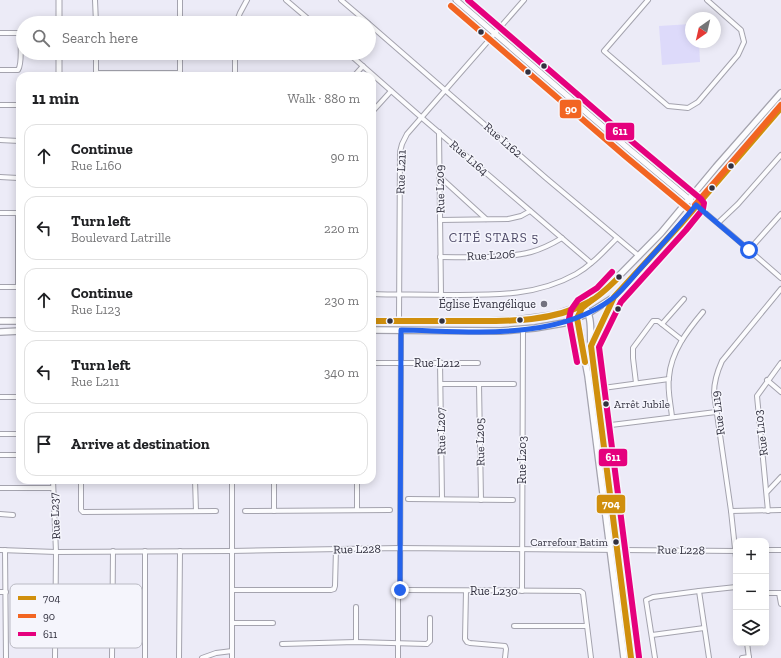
<!DOCTYPE html>
<meta charset="utf-8">
<style>
body{margin:0;font-family:"Zilla Slab",serif;background:#f2f2f2;color:#202124}
.controls{position:absolute;right:12px;bottom:12px;display:grid;overflow:hidden;border-radius:8px;box-shadow:0 2px 10px #0003}
.controls button{width:36px;height:36px;display:grid;place-items:center;padding:0;border:0;border-bottom:1px solid #e0e0e0;background:#fff;color:#202124;font:20px sans-serif}
.compass{position:absolute;left:685px;top:12px;width:36px;height:36px;border-radius:50%;background:#fff;box-shadow:0 2px 10px #0003;rotate:214deg}
.stop{position:absolute;width:12px;height:12px;margin:-9px;border:3px solid #2563eb;border-radius:50%;background:#fff}
.stop.end{background:#2563eb;border-color:#fff;box-shadow:0 1px 4px #0008}
.list{margin:0;padding:0;list-style:none}
h2{display:flex;justify-content:space-between;align-items:center;height:52px;margin:0;padding:0 16px;font-size:17px}
h2 small{font-size:13px;font-weight:400;color:#757577}
.list li{display:grid;grid-template-columns:26px 1fr auto;gap:12px;align-items:center;box-sizing:border-box;height:64px;margin:0 8px 8px;padding:0 8px;border:1px solid #e0e0e0;border-radius:12px}
.list b{display:block;font-size:15px;white-space:nowrap}
.list p{margin:0;font-size:13px;white-space:nowrap;color:#757577}
.list em{font-size:13px;font-style:normal;color:#757577}
.icon{flex:none;width:22px;height:22px;fill:none;stroke:currentColor;stroke-width:2;stroke-linecap:round;stroke-linejoin:round}
.map{position:relative;flex:none;width:781px;height:658px;overflow:hidden}
.search{position:absolute;background:#fff;box-shadow:0 2px 10px #0003;left:16px;top:16px;width:360px;height:44px;display:flex;align-items:center;gap:10px;box-sizing:border-box;padding:0 14px;border-radius:22px;color:#757577;font-size:15px}
.panel{position:absolute;background:#fff;box-shadow:0 2px 10px #0003;left:16px;top:72px;width:360px;height:412px;border-radius:12px}
.map>svg:first-child{display:block}
</style>
<div class="map">
<svg width="781" height="658" viewBox="0 0 781 658">
<rect width="100%" height="100%" fill="#ecebf7"/>
<path fill="#dddafa" d="M691,24V42H699L700,62L662,65L659,26Z"/>
<g fill="none" stroke-linecap="round" stroke-linejoin="round">
<g stroke="#a4a3ae" stroke-width="6">
<g id="minor">
<path d="M95,0L96,23"/>
<path d="M180,0V23"/>
<path d="M286,0L313,23"/>
<path d="M341,0L368,23"/>
<path d="M648,0L604,51L668,106L688,108L698,102L738,55L744,42L741,30L707,0"/>
<path d="M236,23L240,13L247,0"/>
<path d="M369,24L546,178L639,256"/>
<path d="M0,33H19C21,40 22,64 18,70H0"/>
<path d="M180,53V76"/>
<path d="M235,53V76"/>
<path d="M348,53L422,118L591,263"/>
<path d="M96,73H180"/>
<path d="M96,76V53"/>
<path d="M354,76L363,66"/>
<path d="M0,105H20"/>
<path d="M372,112L391,91"/>
<path d="M439,132L441,295"/>
<path d="M0,140L19,141L20,163"/>
<path d="M0,177L18,178L20,176"/>
<path d="M440,177L486,219"/>
<path d="M696,205L734,237L781,278"/>
<path d="M0,213H20"/>
<path d="M18,213V287"/>
<path d="M440,220L508,219L521,216L530,211"/>
<path d="M718,223L738,204L781,155"/>
<path d="M749,250L781,214"/>
<path d="M440,257C468,257 504,259 531,252C542,249 552,244 562,238"/>
<path d="M0,287H20"/>
<path d="M372,294C396,295 421,294 445,295C491,295 535,297 576,274C592,265 604,251 617,238"/>
<path d="M399,321L400,152L402,144L407,134L524,0"/>
<path d="M662,324L684,299"/>
<path d="M440,362L442,499"/>
<path d="M372,363H478"/>
<path d="M767,380L781,392"/>
<path d="M636,383L633,358V348L653,321H658L682,340"/>
<path d="M441,384H514"/>
<path d="M479,384L481,500"/>
<path d="M603,388L669,379"/>
<path d="M0,397H20"/>
<path d="M672,417C671,405 667,390 669,377C671,352 687,331 703,312"/>
<path d="M611,425L716,412"/>
<path d="M0,434H20"/>
<path d="M0,455H20"/>
<path d="M53,480L56,552L55,658"/>
<path d="M81,480V510L83,512L216,511"/>
<path d="M195,480L196,511"/>
<path d="M232,480V658"/>
<path d="M274,480H357"/>
<path d="M274,480V511"/>
<path d="M357,480V509"/>
<path d="M0,488H53"/>
<path d="M767,492L781,477"/>
<path d="M408,499L513,500"/>
<path d="M245,511L390,510"/>
<path d="M731,511L781,510"/>
<path d="M768,511L757,396L781,363"/>
<path d="M0,514L13,515"/>
<path d="M0,550L56,552L231,551L399,548L736,551"/>
<path d="M5,550L6,658"/>
<path d="M766,550H781"/>
<path d="M736,558L731,511L714,393C714,381 717,372 722,361L781,289"/>
<path d="M232,590H331L334,589L335,586L336,549"/>
<path d="M398,590V658"/>
<path d="M400,590L401,330"/>
<path d="M405,590L580,591L583,593L591,658"/>
<path d="M466,591L465,639L467,642L470,643L505,646L506,649L505,658"/>
<path d="M522,591L523,329"/>
<path d="M699,591L709,658"/>
<path d="M0,592H6"/>
<path d="M766,593H781"/>
<path d="M779,593L781,604"/>
<path d="M356,607V642"/>
<path d="M232,623H273"/>
<path d="M514,626H587"/>
<path d="M652,635L704,628"/>
<path d="M747,643L749,658"/>
<path d="M282,644L356,642L427,644L430,641V618"/>
<path d="M112,658L113,551"/>
<path d="M145,658V551"/>
<path d="M179,658L180,551"/>
<path d="M202,658L216,653L232,651"/>
<path d="M655,658L646,600L653,597L699,591L736,587"/>
<path d="M742,658L749,657"/>
</g>
</g>
<g stroke="#a4a3ae" stroke-width="7">
<g id="tertiary">
<path d="M456,0L630,150L696,205"/>
<path d="M59,23V0"/>
<path d="M59,53V76"/>
</g>
</g>
<g stroke="#a4a3ae" stroke-width="8">
<g id="secondary">
<path d="M583,305C593,315 590,333 591,346L631,658"/>
<path d="M583,306L578,312L577,318L588,376L624,658"/>
<path d="M0,321H20"/>
<path d="M372,321H489L516,320L554,315L583,305L601,294L661,233L716,167L781,93"/>
<path d="M372,330L501,331L535,328L564,323L589,313L614,297L680,225L781,108"/>
<path d="M0,332L20,331"/>
<path d="M592,342L614,298"/>
</g>
</g>
<use href="#minor" stroke="#fcfcfe" stroke-width="4"/>
<use href="#tertiary" stroke="#fcfcfe" stroke-width="5"/>
<use href="#secondary" stroke="#fcfcfe" stroke-width="5.5"/>
<g stroke="#f5f5fc" stroke-width="9">
<g id="bus-1">
<path d="M372,321C400,321 429,321 457,321C501,321 549,324 589,302C600,296 610,286 619,277"/>
<path d="M585,362L577,318L582,308L592,300"/>
<path d="M631,658L591,346L614,297L680,225L781,108"/>
</g>
</g>
<g stroke="#f5f5fc" stroke-width="9">
<g id="bus-2">
<path d="M451,6L625,156L691,211"/>
<path d="M695,205L781,105"/>
</g>
</g>
<g stroke="#f5f5fc" stroke-width="9">
<g id="bus-3">
<path d="M468,0L635,144L701,199L704,203L703,209L686,230L621,302L599,347L639,657"/>
<path d="M577,362L569,319L571,310L578,300L597,288L612,272"/>
</g>
</g>
<use href="#bus-1" stroke="#d08f0d" stroke-width="6"/>
<use href="#bus-2" stroke="#f26522" stroke-width="6"/>
<use href="#bus-3" stroke="#e5007d" stroke-width="6"/>
</g>
<g fill="none" stroke-linecap="round" stroke-linejoin="round">
<path stroke="#2563eb" stroke-width="5" d="M400,590L401,330C468,331 556,342 613,298C623,290 631,279 640,269C659,248 678,227 696,205L749,250"/>
</g>
<g fill="#32313f" stroke="#f5f5fc" stroke-width="1.5">
<circle cx="481" cy="32" r="3.5"/>
<circle cx="544" cy="66" r="3.5"/>
<circle cx="528" cy="72" r="3.5"/>
<circle cx="731" cy="166" r="3.5"/>
<circle cx="712" cy="188" r="3.5"/>
<circle cx="619" cy="277" r="3.5"/>
<circle cx="618" cy="309" r="3.5"/>
<circle cx="520" cy="320" r="3.5"/>
<circle cx="390" cy="321" r="3.5"/>
<circle cx="442" cy="321" r="3.5"/>
<circle cx="606" cy="404" r="3.5"/>
<circle cx="616" cy="542" r="3.5"/>
</g>
<circle fill="#73727f" stroke="#f5f5fc" stroke-width="1.5" cx="544" cy="304" r="4"/>
<g text-anchor="middle" stroke-width="3" stroke-linejoin="round" paint-order="stroke">
<g font-size="11" fill="#32313f" stroke="#f5f5fc" text-anchor="start">
<text x="614" y="408">Arrêt Jubile</text>
<text x="608" y="546" text-anchor="end">Carrefour Batim</text>
</g>
<g font-size="12" fill="#32313f" stroke="#f5f5fc">
<text transform="translate(503 140) rotate(41)" y="4">Rue L162</text>
<text transform="translate(469 158) rotate(41)" y="4">Rue L164</text>
<text transform="translate(401 172) rotate(-88)" y="4">Rue L211</text>
<text transform="translate(440 189) rotate(-91)" y="4">Rue L209</text>
<text transform="translate(491 255) rotate(-3)" y="4">Rue L206</text>
<text x="437" y="367">Rue L212</text>
<text transform="translate(718 413) rotate(-97)" y="4">Rue L119</text>
<text transform="translate(441 431) rotate(-91)" y="4">Rue L207</text>
<text transform="translate(761 433) rotate(-97)" y="4">Rue L103</text>
<text transform="translate(480 442) rotate(-91)" y="4">Rue L205</text>
<text transform="translate(522 460) rotate(-90)" y="4">Rue L203</text>
<text transform="translate(55 516) rotate(-93)" y="4">Rue L237</text>
<text transform="translate(357 549) rotate(-1)" y="4">Rue L228</text>
<text transform="translate(681 550) rotate(1)" y="4">Rue L228</text>
<text x="494" y="595">Rue L230</text>
</g>
<g font-size="12" fill="#32313f" stroke="#f5f5fc" text-anchor="end">
<text x="536" y="308">Église Évangélique</text>
</g>
<g font-size="13" letter-spacing="1" fill="#4b4765" stroke="#f5f5fc">
<text x="494" y="242">CITÉ STARS 5</text>
</g>
</g>
<rect x="10" y="584" width="132" height="64" rx="6" fill="#f5f5fc" stroke="#babac3" stroke-width="1"/>
<rect x="18" y="596" width="18" height="4" fill="#d08f0d"/>
<rect x="18" y="614" width="18" height="4" fill="#f26522"/>
<rect x="18" y="632" width="18" height="4" fill="#e5007d"/>
<g font-size="11" fill="#32313f">
<text x="43" y="602">704</text>
<text x="43" y="620">90</text>
<text x="43" y="638">611</text>
</g>
<g stroke="#f5f5fc" stroke-width="1.5">
<rect x="559" y="99" width="23" height="20" rx="4" fill="#f26522"/>
<rect x="605" y="122" width="30" height="19" rx="4" fill="#e5007d"/>
<rect x="598" y="448" width="30" height="19" rx="4" fill="#e5007d"/>
<rect x="596" y="494" width="30" height="20" rx="4" fill="#d08f0d"/>
</g>
<g font-size="11" text-anchor="middle" font-weight="bold" fill="#fff">
<text x="571" y="113">90</text>
<text x="620" y="135">611</text>
<text x="613" y="461">611</text>
<text x="611" y="508">704</text>
</g>
</svg>
<div class="controls">
<button>+</button>
<button>−</button>
<button><svg class="icon" aria-label="layers" viewBox="0 0 24 24"><path d="M12 4l9 5-9 5-9-5zM3 14l9 5 9-5"/></svg></button>
</div>
<svg class="compass" viewBox="-18 -18 36 36"><path d="M0-13l5 13h-10z" fill="#e53935"/><path d="M0 13l5-13h-10z" fill="#757577"/></svg>
<div class="stop" style="left:749px;top:250px"></div>
<div class="stop end" style="left:400px;top:590px"></div>
<div class="search"><svg class="icon" aria-label="search" viewBox="0 0 24 24"><circle cx="10" cy="10" r="6"/><path d="M15 15l6 6"/></svg>Search here</div>
<section class="panel">
<h2>11 min<small>Walk · 880 m</small></h2>
<ul class="list">
<li><svg class="icon" aria-label="ahead" viewBox="0 0 24 24"><path d="M12 20V5M6 11l6-6 6 6"/></svg><div><b>Continue</b><p>Rue L160</p></div><em>90 m</em></li>
<li><svg class="icon" aria-label="left" viewBox="0 0 24 24"><path d="M17 20v-9H6M10 6l-5 5 5 5"/></svg><div><b>Turn left</b><p>Boulevard Latrille</p></div><em>220 m</em></li>
<li><svg class="icon" aria-label="ahead" viewBox="0 0 24 24"><path d="M12 20V5M6 11l6-6 6 6"/></svg><div><b>Continue</b><p>Rue L123</p></div><em>230 m</em></li>
<li><svg class="icon" aria-label="left" viewBox="0 0 24 24"><path d="M17 20v-9H6M10 6l-5 5 5 5"/></svg><div><b>Turn left</b><p>Rue L211</p></div><em>340 m</em></li>
<li><svg class="icon" aria-label="arrive" viewBox="0 0 24 24"><path d="M6 21V4h12l-3 4 3 4H6"/></svg><div><b>Arrive at destination</b></div></li>
</ul>
</section>
</div>
